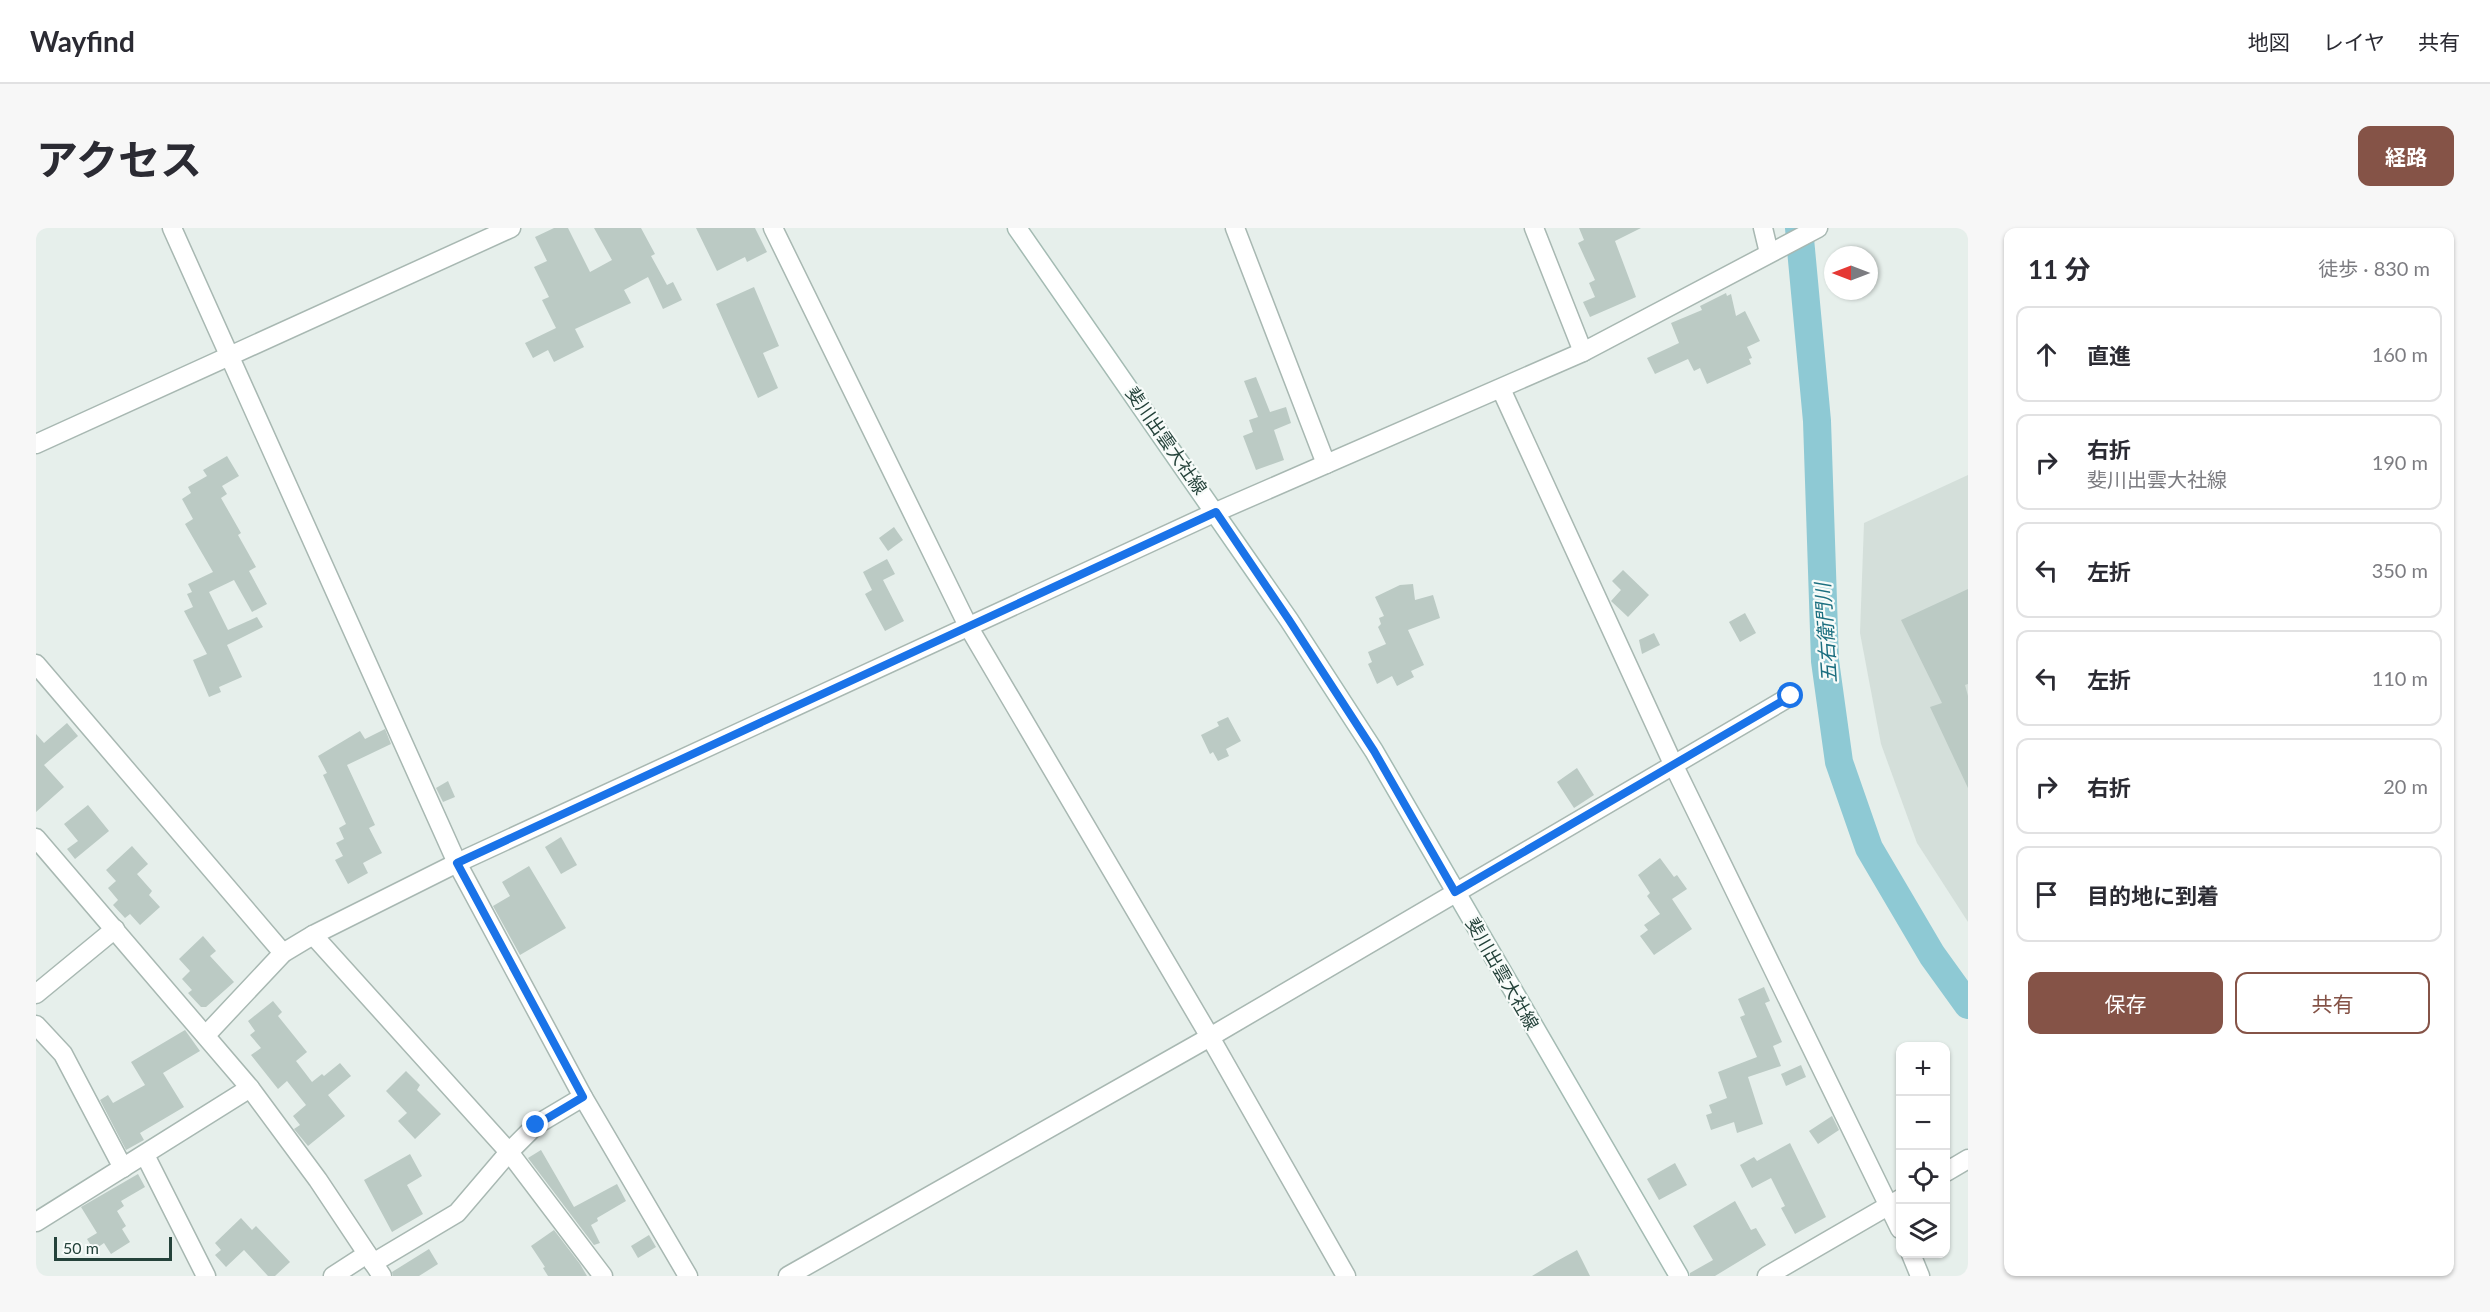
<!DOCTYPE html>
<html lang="ja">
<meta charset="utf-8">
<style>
body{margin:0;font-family:Lato,"Noto Sans JP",sans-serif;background:#f7f7f7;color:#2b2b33}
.controls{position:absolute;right:18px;bottom:18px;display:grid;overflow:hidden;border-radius:12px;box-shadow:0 2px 4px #0004}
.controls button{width:54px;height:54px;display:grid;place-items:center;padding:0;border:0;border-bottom:2px solid #e1e1e2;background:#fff;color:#2b2b33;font:30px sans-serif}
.compass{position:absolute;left:1788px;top:18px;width:54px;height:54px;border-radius:50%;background:#fff;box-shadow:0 2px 4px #0004;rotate:270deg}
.scale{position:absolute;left:18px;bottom:15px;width:118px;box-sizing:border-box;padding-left:6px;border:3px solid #24423a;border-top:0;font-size:16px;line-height:21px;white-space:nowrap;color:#24423a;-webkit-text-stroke:4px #f7fbf9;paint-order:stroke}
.stop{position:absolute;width:18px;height:18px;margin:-14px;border:4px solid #1a73e8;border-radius:50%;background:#fff}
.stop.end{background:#1a73e8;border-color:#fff;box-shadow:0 2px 6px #0008}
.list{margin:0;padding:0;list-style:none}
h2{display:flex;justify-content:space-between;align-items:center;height:78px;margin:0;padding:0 24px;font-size:26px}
h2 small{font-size:20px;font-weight:400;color:#7c7c81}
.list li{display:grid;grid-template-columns:39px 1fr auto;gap:18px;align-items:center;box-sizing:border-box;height:96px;margin:0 12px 12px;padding:0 12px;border:2px solid #e1e1e2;border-radius:12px}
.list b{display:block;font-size:22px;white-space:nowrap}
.list p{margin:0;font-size:20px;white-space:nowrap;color:#7c7c81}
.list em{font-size:20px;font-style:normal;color:#7c7c81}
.actions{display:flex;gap:12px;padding:18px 24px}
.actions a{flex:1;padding:14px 0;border:2px solid #855347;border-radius:12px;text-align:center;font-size:21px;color:#855347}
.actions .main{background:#855347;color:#fff}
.icon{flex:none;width:33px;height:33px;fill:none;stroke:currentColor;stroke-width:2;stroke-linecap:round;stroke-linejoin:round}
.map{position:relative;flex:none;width:1932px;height:1048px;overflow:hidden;border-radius:12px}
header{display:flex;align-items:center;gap:36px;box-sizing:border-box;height:84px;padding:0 30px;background:#fff;border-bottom:2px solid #e1e1e2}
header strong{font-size:28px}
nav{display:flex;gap:33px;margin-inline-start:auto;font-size:21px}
.intro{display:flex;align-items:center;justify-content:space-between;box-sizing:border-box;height:144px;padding:0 36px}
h1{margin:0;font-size:42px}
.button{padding:15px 27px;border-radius:12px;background:#855347;color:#fff;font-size:21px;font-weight:700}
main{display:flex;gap:36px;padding:0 36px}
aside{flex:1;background:#fff;border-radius:12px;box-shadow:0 2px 4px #0004}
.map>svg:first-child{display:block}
</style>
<header>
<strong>Wayfind</strong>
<nav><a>地図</a><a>レイヤ</a><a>共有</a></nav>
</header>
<div class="intro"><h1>アクセス</h1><a class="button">経路</a></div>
<main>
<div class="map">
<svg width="1932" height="1048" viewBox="0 0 1932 1048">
<rect width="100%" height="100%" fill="#e6efeb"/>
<path fill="#d4dfda" d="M1932,247V694L1881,615L1845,516L1824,405L1828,295Z"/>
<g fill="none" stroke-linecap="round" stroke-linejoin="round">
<path stroke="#8ec9d4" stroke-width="28" d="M1763,0L1781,193L1789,433L1803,534L1833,620L1896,727L1932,777"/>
</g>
<g fill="#bbcac4">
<path d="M518,0H532L554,44L576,32L558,0H605L619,26L615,28L631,57L637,54L646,72L627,81L612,49L588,62L595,75L539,101L548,119L518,134L512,122L497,130L489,115L520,100L506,72L513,69L498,39L511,33L499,9Z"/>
<path d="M660,0H719L731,24L711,34L709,29L681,43Z"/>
<path d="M1543,0H1605L1579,13L1600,69L1554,89L1547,74L1559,69L1553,55L1559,52L1542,15L1548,12Z"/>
<path d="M718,59L743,118L727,125L742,160L722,170L680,76Z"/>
<path d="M1690,65L1691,68L1695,66L1700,88L1709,83L1724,113L1711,119L1716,130L1713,131L1715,136L1671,156L1664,140L1658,143L1652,131L1619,146L1611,130L1643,115L1635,95L1666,82L1664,78Z"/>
<path d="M1220,149L1234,184L1250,179L1255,195L1238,202L1248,232L1220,242L1207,208L1217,204L1213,192L1222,189L1208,153Z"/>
<path d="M191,228L203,248L186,258L191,266L185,270L205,305L202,307L220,339L213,343L231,376L216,384L198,352L173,364L192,402L221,389L227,399L191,417L206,449L183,459L185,464L173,469L157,432L171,426L148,383L157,379L151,366L156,364L152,356L177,344L149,296L157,291L146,271L155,265L152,259L171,248L167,242Z"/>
<path d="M858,299L867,312L852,323L843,310Z"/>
<path d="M851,331L859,346L847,352L868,393L849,403L829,366L836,362L827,344Z"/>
<path d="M1587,342L1613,367L1592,389L1575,373L1585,362L1576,353Z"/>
<path d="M1377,356L1379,372L1397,367L1404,390L1372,402L1388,437L1375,443L1378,449L1361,458L1356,448L1341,456L1332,436L1336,434L1332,424L1350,416L1342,399L1345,396L1343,390L1348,388L1339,369L1364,357Z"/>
<path d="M1932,361V456L1929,457L1932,468V560L1894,479L1906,475L1865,392Z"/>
<path d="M1709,385L1720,405L1704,414L1693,394Z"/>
<path d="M1618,405L1624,417L1606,426L1603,412Z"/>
<path d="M1192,489L1205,513L1190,521L1193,528L1182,533L1177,524L1174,526L1165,507L1183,498L1181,494Z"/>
<path d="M31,495L42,508L8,537L28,559L0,584V506L8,515Z"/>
<path d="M349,501L355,516L311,537L339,597L333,600L346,625L327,635L332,645L312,656L299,632L307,628L300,615L308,611L303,600L310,596L287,547L291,545L282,528L324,503L329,511Z"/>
<path d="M1541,540L1558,567L1538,580L1521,554Z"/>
<path d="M412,553L419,569L407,574L400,560Z"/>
<path d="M52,577L73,603L39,631L31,621L42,613L28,596Z"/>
<path d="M525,609L541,637L525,646L509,619Z"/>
<path d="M96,618L112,636L101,646L116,663L113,667L124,679L104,697L94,686L89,690L77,677L82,672L72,660L80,653L70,642Z"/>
<path d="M1624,630L1638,649L1641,647L1651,661L1636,671L1656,701L1618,727L1604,708L1612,702L1608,697L1624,686L1611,668L1614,665L1602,647Z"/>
<path d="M493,638L530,700L484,727L457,678L474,668L466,654Z"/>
<path d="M167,708L180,723L174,728L198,754L170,779H165L152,765L156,762L146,751L154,743L143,731Z"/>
<path d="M1728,759L1734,773L1729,775L1746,814L1737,818L1745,838L1712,849L1727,896L1701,905L1698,894L1675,902L1670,887L1676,885L1673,877L1691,870L1682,844L1721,829L1704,789L1709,787L1702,771Z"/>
<path d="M237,773L246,784L242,788L271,824L260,833L276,854L286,846L288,848L304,835L315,848L292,867L309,888L272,918L258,901L264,897L257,888L270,877L251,853L242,861L215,827L225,820L214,807L219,803L212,793Z"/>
<path d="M149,802L164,823L127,845L148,879L104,905L108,912L90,922L64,872L72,867L77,875L109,857L95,834Z"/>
<path d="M1765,837L1770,849L1750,858L1745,846Z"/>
<path d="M370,843L384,857L381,862L405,886L379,911L362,893L371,885L350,863Z"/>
<path d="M1796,888L1803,902L1782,916L1773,903Z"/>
<path d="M1754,915L1790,989L1759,1006L1745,980L1749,978L1735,950L1716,960L1704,937L1718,929L1721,933Z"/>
<path d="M505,922L538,979L581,956L590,973L561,990L562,993L555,997L564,1015L558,1017L492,930Z"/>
<path d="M374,926L386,948L371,957L387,986L356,1004L328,952Z"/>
<path d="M1639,935L1651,957L1623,972L1611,951Z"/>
<path d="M102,946L109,959L85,973L88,978L81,983L90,998L86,1001L94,1014L75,1026L68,1015L58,1022L51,1011L61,1005L45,979Z"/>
<path d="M1699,973L1715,1002L1720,1000L1730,1017L1679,1048H1654V1045L1677,1032L1657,998Z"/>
<path d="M205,990L216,1002L220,998L254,1034L239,1048H232L208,1022L190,1039L179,1027L185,1022L179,1015Z"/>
<path d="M518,1002L544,1036L551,1048H512L507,1040L509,1039L495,1018Z"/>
<path d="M613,1007L620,1019L602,1030L595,1018Z"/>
<path d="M393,1021L402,1036L383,1048H357L356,1044Z"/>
<path d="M1541,1022L1554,1048H1496L1521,1033Z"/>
</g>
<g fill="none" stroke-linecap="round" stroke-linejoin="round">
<g stroke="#a8b8b2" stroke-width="21">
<g id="minor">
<path d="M136,0L421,635L547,869L652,1048"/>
<path d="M737,0L932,398L1174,809L1310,1048"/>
<path d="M1199,0L1290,236"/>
<path d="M1498,0L1547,124"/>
<path d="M1727,0L1733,25"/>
<path d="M1465,161L1638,538L1864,1001"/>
<path d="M0,216L475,0"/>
<path d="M0,436L247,725"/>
<path d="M0,610L214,860L282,952L346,1048"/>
<path d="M277,707L473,924L567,1048"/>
<path d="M0,766L79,701"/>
<path d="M0,797L27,826L87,940"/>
<path d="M109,927L170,1048"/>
<path d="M0,994L214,860"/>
<path d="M1875,1026L1884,1048"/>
<path d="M337,1035L421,985L473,924L500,897L547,869"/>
<path d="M297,1048L331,1026"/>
<path d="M752,1048L1174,809L1755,468"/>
</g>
</g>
<g stroke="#a8b8b2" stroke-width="21">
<g id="tertiary">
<path d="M170,807L247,725L277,707L421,635L1180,284L1547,124L1782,0"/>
<path d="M1910,944L1932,931"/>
<path d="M1731,1048L1864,971"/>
</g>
</g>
<g stroke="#a4bbb3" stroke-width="21">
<path id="secondary" d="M981,0L1253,392L1338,523L1643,1048"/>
</g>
<use href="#minor" stroke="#fff" stroke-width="18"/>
<use href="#tertiary" stroke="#fff" stroke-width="18"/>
<use href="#secondary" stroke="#fff" stroke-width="18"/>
</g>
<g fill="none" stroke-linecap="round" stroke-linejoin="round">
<path stroke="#1a73e8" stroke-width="8" d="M500,897L547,869L421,635L1180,284L1253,392L1338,523L1419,664L1755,468"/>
</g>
<g text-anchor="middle" stroke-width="4.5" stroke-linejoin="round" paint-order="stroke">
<g font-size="18" fill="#24423a" stroke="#f7fbf9">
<text transform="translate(1130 213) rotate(55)" y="6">斐川出雲大社線</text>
<text transform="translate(1466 746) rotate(60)" y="6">斐川出雲大社線</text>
</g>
<g font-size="20" font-style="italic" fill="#1c6f80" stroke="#f7fbf9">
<text transform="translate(1790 405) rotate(-94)" y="7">五右衛門川</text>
</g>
</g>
</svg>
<div class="controls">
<button>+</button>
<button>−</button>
<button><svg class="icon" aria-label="locate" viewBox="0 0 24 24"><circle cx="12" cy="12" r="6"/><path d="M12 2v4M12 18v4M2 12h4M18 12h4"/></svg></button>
<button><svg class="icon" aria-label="layers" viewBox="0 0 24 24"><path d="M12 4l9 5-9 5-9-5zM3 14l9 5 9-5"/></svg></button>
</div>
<svg class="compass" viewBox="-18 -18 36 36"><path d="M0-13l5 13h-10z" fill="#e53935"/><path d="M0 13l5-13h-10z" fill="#7c7c81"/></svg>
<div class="scale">50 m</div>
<div class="stop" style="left:1755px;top:468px"></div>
<div class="stop end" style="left:500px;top:897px"></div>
</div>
<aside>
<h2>11 分<small>徒歩 · 830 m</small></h2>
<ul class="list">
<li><svg class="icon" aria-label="ahead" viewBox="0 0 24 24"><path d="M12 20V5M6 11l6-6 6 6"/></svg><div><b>直進</b></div><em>160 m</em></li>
<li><svg class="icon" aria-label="right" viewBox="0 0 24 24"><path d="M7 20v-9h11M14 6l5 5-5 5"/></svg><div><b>右折</b><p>斐川出雲大社線</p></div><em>190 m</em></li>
<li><svg class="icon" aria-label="left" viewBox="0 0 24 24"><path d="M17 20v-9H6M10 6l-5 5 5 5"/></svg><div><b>左折</b></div><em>350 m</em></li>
<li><svg class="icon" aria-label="left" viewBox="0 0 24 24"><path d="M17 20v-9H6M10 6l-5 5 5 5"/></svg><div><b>左折</b></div><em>110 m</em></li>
<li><svg class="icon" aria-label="right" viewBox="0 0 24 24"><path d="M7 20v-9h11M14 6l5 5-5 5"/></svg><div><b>右折</b></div><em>20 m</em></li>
<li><svg class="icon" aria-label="arrive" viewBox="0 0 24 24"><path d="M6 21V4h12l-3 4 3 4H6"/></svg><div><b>目的地に到着</b></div></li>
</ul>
<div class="actions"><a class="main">保存</a><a>共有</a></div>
</aside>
</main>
